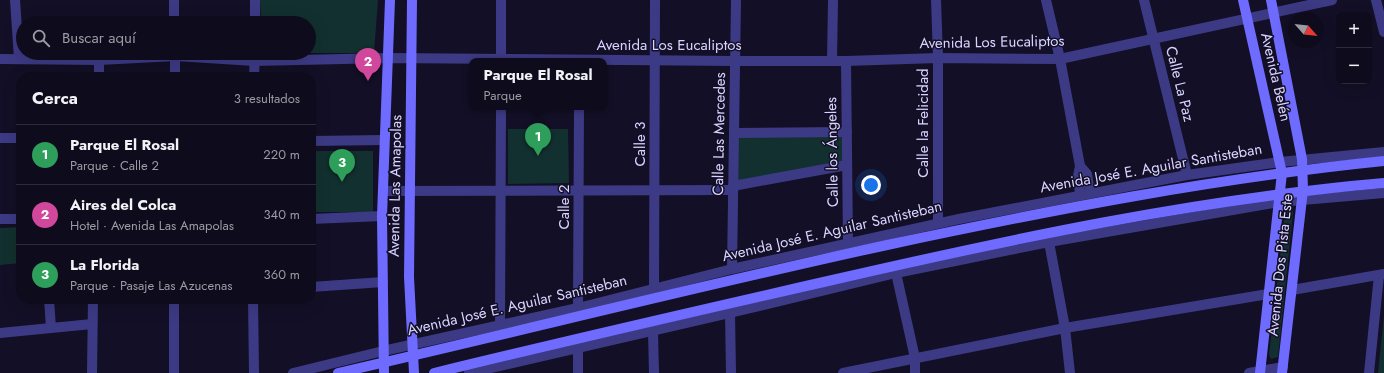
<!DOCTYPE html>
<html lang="es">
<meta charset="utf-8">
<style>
body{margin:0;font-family:Jost,sans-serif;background:#1c1929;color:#f1f3f6}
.controls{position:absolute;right:12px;top:12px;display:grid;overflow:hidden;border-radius:8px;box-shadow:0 4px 16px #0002}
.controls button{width:36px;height:36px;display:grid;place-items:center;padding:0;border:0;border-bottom:1px solid #2e2b3b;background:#0e0b1c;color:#f1f3f6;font:20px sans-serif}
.compass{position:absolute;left:1288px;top:12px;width:36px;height:36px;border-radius:50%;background:#0e0b1c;box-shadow:0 4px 16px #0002;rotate:117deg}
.you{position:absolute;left:871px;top:185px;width:14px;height:14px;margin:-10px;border:3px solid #fff;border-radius:50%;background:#1a73e8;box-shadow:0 0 0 6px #1a73e833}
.badge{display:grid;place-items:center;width:26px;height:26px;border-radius:50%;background:#00e5ff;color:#fff;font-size:13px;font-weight:700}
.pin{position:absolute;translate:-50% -33px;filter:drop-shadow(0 1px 2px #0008)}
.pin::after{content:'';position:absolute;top:21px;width:14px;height:12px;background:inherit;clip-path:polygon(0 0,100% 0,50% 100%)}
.popup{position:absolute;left:469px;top:58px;width:138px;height:52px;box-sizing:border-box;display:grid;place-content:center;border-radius:8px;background:#0e0b1c;filter:drop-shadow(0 1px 3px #0005);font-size:13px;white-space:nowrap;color:#9b9ba3}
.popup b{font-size:15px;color:#f1f3f6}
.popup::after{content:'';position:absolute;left:50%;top:100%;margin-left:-8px;border:8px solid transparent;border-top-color:#0e0b1c}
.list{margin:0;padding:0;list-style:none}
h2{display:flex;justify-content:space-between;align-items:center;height:52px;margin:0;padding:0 16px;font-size:17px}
h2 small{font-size:13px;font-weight:400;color:#9b9ba3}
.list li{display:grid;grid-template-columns:26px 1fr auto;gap:12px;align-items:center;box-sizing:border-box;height:60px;padding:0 16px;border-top:1px solid #2e2b3b}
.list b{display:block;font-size:15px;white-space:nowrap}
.list p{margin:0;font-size:13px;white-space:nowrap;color:#9b9ba3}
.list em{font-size:13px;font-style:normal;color:#9b9ba3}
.icon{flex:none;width:22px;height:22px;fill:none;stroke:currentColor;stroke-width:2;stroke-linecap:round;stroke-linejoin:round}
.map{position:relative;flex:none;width:1384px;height:373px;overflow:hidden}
.search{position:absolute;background:#0e0b1c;box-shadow:0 4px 16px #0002;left:16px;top:16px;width:300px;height:44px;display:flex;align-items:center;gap:10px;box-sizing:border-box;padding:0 14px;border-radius:22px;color:#9b9ba3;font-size:15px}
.panel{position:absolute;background:#0e0b1c;box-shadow:0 4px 16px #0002;left:16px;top:72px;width:300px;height:232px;border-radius:16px}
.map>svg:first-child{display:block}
</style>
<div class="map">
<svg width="1384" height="373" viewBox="0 0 1384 373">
<rect width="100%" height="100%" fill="#130f26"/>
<g fill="#12302f">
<path d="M260,0H378L374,53H309V23H261Z"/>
<path d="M508,129H568L569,183L508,184Z"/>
<path d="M738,133L843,136L842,163L736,181Z"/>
<rect x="311" y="151" width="62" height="61"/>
<path d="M1290,208L1293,212L1278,357L1271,359L1269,355L1285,211Z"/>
<path d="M21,227V263L0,265V228Z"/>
<path d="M1384,315V373H1378Z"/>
</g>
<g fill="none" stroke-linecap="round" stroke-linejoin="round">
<g stroke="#3d3a85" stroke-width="10">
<path d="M15,0L19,59"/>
<path d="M174,0V23"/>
<path d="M936,0L938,58V223"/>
<path d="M1046,0L1060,59L1080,166L1078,176L1080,194"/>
<path d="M1144,0L1187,175"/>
<path d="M1376,0L1384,32"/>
<path d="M255,23V0"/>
<path d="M175,53V77"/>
<path d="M0,59L99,60L176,56L254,61L388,58L735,61H846L938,58L1060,59L1332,0"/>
<path d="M501,61V0"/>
<path d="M832,61L833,0"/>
<path d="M846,61L848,243"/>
<path d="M99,77V60"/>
<path d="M254,77L255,53"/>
<path d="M734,133L847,132"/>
<path d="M0,138H21"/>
<path d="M311,141L384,140"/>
<path d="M1080,166L1087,174L1090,192"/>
<path d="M733,186L847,165"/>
<path d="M384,191L733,190"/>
<path d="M0,219H21"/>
<path d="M311,219L382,216"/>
<path d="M1049,242L1065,328L1070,373"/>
<path d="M732,269L736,0"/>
<path d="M896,273L915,358V373"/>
<path d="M311,287L383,282"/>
<path d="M654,289L655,0"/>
<path d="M1292,290L1384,274"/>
<path d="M49,299L51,328"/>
<path d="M253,299L254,373"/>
<path d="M578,308L579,107"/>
<path d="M730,313L731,373"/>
<path d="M500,325L501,107"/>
<path d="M653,331L654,373"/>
<path d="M0,333L92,324"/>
<path d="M92,373L93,299"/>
<path d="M174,373V299"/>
<path d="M293,373L383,351L578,308L732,269L959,219L1187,175L1280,162L1384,152"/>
<path d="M469,373L730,313L896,273L1049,242L1279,202L1384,193"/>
<path d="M578,373V348"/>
<path d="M843,373L1065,328L1268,294"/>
<path d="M1249,373L1283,367"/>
<path d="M1369,373L1379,275"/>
</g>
<g stroke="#6f6bff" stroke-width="10">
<path d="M412,0L409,277L414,373"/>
<path d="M1243,0L1282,173L1260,373"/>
<path d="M1271,0L1302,159L1303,190L1282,373"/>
<path d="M338,373C521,331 703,285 887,245C1051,210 1216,178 1384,161"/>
<path d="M384,373L382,216L390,0"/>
<path d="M434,373C565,341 696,311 828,281C1011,239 1197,199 1384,183"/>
</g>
</g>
<g text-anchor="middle" stroke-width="3" stroke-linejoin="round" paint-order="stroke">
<g font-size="15" fill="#d9d4ff" stroke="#130f26">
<text transform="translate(992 42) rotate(-1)" y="5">Avenida Los Eucaliptos</text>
<text x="669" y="50">Avenida Los Eucaliptos</text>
<text transform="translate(1276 77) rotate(77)" y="5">Avenida Belén</text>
<text transform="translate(1180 84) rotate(76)" y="5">Calle La Paz</text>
<text transform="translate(923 123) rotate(-90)" y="5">Calle la Felicidad</text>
<text transform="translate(719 134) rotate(-89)" y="5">Calle Las Mercedes</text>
<text transform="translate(640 144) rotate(-90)" y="5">Calle 3</text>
<text transform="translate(832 152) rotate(-91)" y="5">Calle los Ángeles</text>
<text transform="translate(1151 168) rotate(-10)" y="5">Avenida José E. Aguilar Santisteban</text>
<text transform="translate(395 186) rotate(-89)" y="5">Avenida Las Amapolas</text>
<text transform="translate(564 207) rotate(-90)" y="5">Calle 2</text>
<text transform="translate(832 231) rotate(-13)" y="5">Avenida José E. Aguilar Santisteban</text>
<text transform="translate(1280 265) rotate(-84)" y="5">Avenida Dos Pista Este</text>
<text transform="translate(517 305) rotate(-13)" y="5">Avenida José E. Aguilar Santisteban</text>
</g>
</g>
</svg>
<div class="controls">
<button>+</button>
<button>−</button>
</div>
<svg class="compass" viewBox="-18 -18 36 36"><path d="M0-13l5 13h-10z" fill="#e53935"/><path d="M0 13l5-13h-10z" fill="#9b9ba3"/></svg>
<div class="you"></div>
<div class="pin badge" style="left:538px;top:156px;background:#2e9e5b">1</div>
<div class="popup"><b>Parque El Rosal</b>Parque</div>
<div class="pin badge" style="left:368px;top:81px;background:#d1479c">2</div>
<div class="pin badge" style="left:342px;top:182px;background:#2e9e5b">3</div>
<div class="search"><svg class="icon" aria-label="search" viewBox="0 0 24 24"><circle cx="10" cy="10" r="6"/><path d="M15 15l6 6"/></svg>Buscar aquí</div>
<section class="panel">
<h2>Cerca<small>3 resultados</small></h2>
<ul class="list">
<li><span class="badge" style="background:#2e9e5b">1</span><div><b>Parque El Rosal</b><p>Parque · Calle 2</p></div><em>220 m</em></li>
<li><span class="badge" style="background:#d1479c">2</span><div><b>Aires del Colca</b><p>Hotel · Avenida Las Amapolas</p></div><em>340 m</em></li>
<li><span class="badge" style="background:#2e9e5b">3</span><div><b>La Florida</b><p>Parque · Pasaje Las Azucenas</p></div><em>360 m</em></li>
</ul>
</section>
</div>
